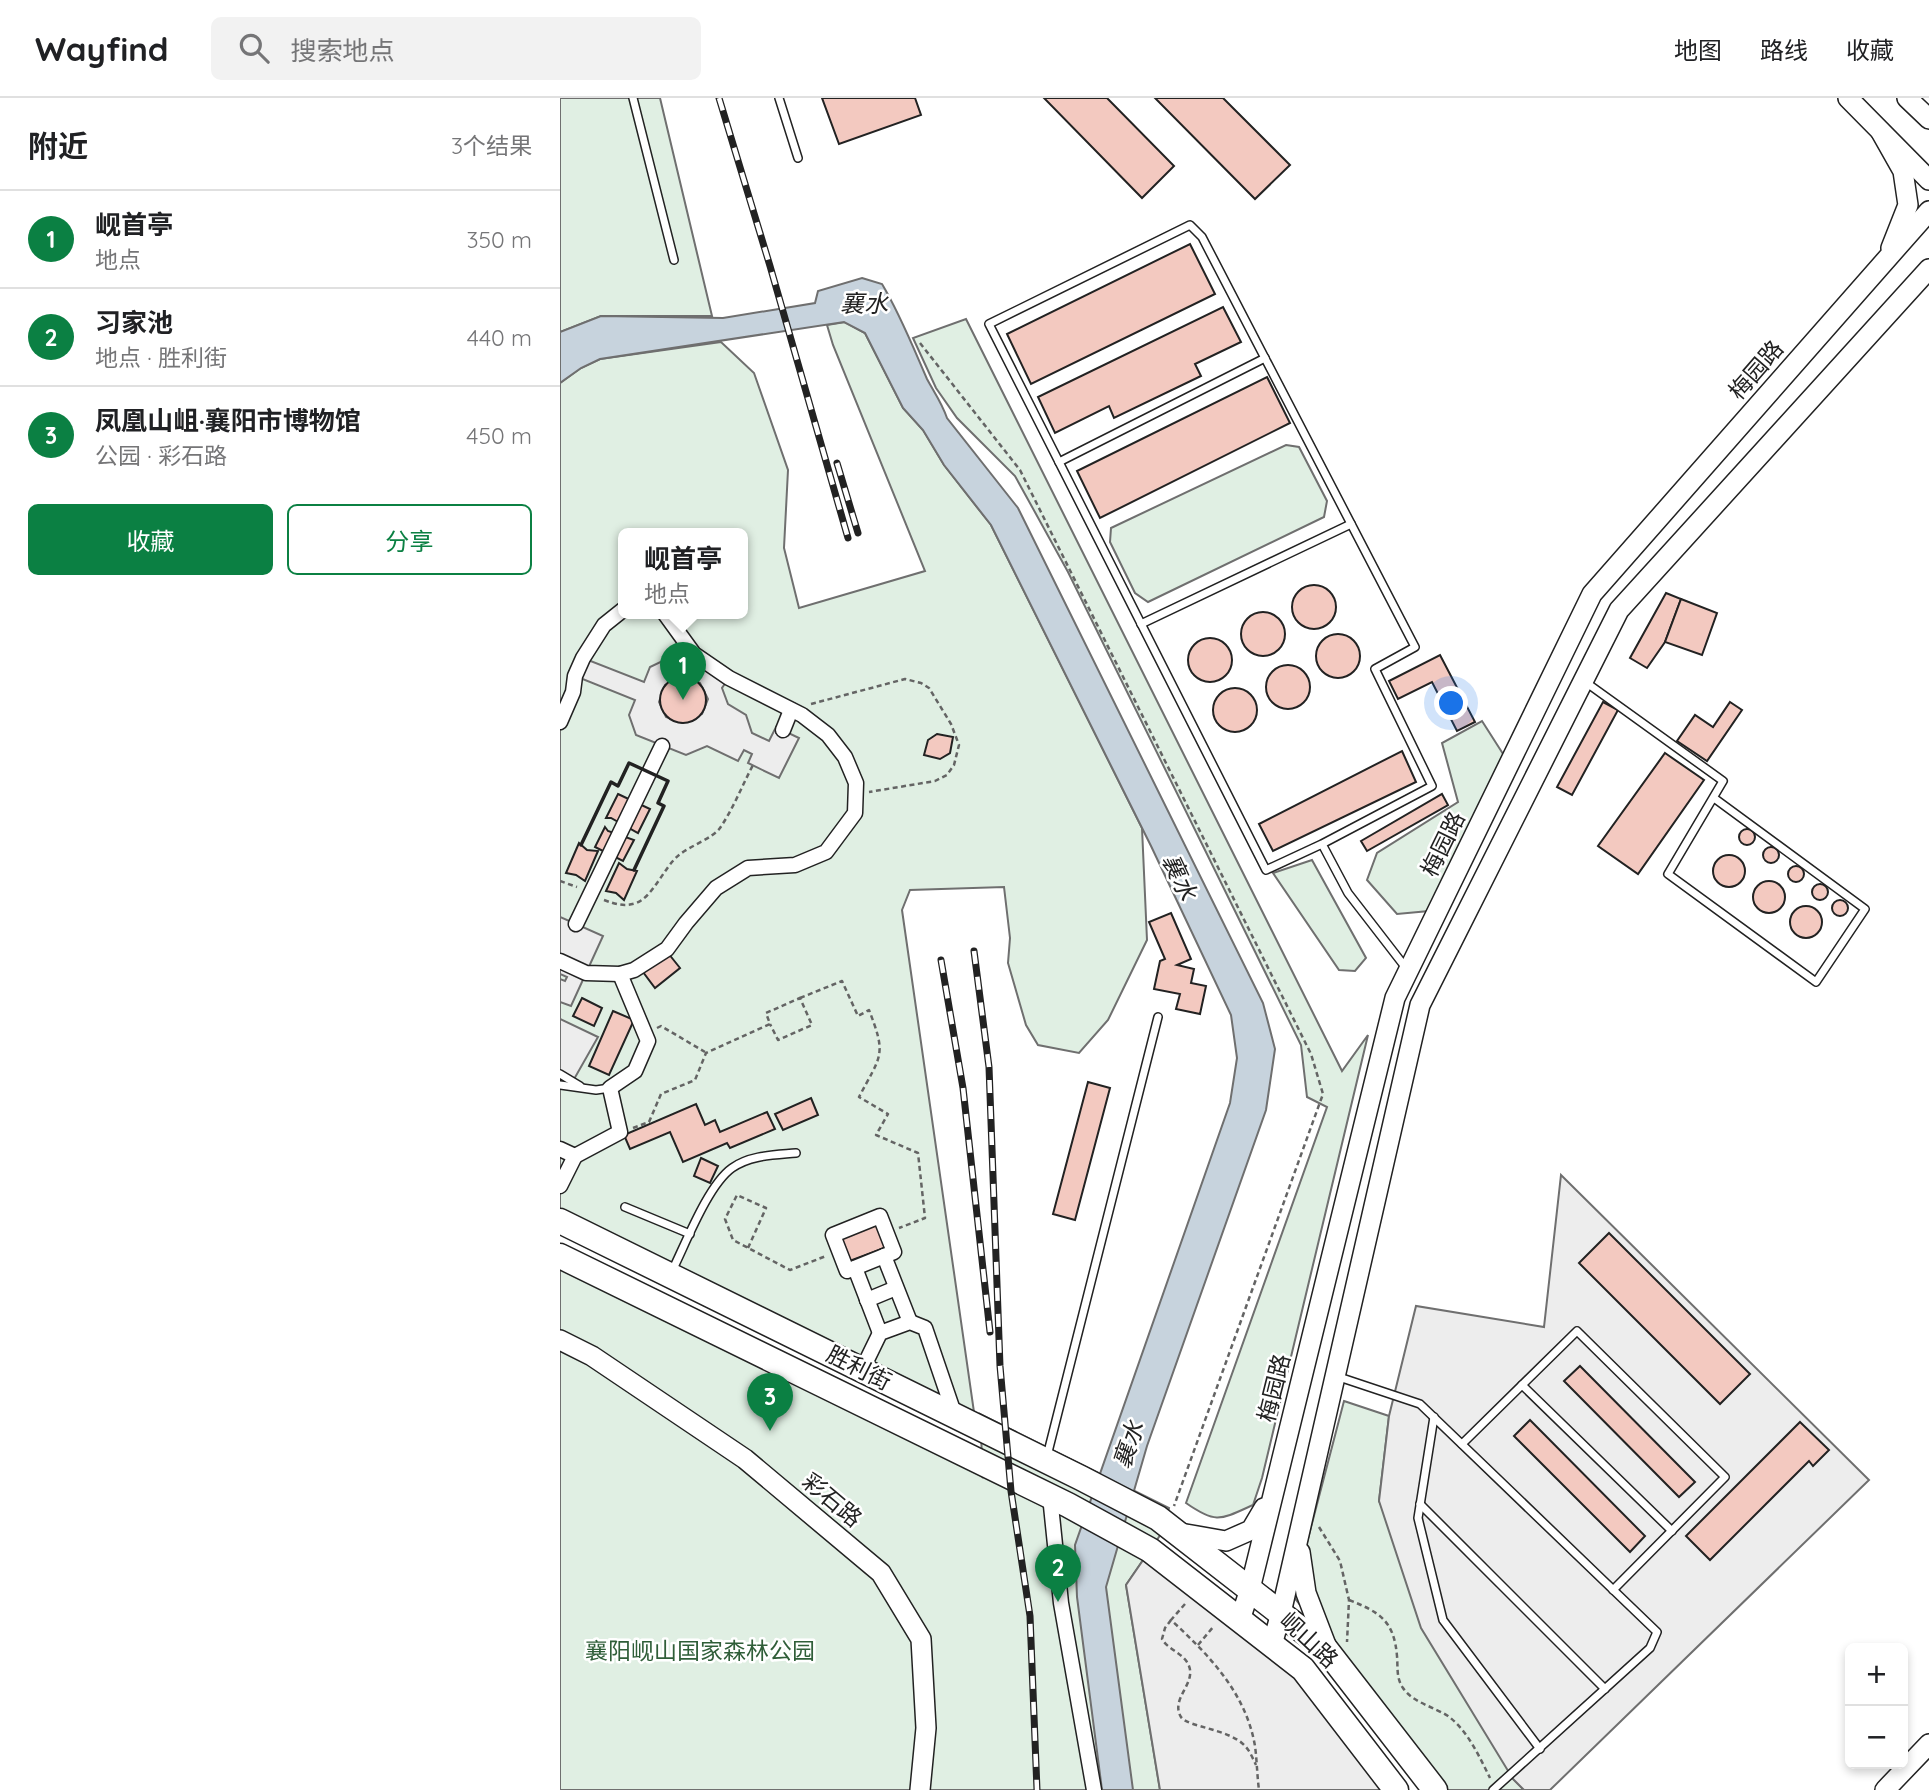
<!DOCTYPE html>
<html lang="zh">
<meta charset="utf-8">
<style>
body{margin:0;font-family:Quicksand,"Noto Sans SC",sans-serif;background:#f2f2f2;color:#202124}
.controls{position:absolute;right:21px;bottom:21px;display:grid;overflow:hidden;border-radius:10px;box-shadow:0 4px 10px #0003}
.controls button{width:63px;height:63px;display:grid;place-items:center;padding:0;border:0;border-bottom:2px solid #e0e0e0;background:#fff;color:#202124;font:35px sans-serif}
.you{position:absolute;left:892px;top:606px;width:24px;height:24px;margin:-18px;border:5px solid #fff;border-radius:50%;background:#1a73e8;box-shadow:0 0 0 10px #1a73e833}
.badge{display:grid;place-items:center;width:46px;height:46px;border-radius:50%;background:#0b8043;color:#fff;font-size:23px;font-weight:700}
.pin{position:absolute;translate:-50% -58px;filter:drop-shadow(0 2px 4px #0008)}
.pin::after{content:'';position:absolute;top:37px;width:24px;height:21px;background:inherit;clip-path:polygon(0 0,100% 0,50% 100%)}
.popup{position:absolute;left:58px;top:430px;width:130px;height:91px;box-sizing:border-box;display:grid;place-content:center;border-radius:10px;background:#fff;filter:drop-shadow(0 2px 5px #0005);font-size:23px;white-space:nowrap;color:#757577}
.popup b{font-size:26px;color:#202124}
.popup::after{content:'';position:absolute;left:50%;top:100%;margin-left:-14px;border:14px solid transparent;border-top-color:#fff}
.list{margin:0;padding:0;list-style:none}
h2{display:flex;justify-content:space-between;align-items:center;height:91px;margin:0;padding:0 28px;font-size:30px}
h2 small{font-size:23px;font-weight:400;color:#757577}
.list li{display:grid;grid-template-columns:46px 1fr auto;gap:21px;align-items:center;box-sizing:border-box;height:98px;padding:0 28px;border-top:2px solid #e0e0e0}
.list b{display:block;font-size:26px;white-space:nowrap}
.list p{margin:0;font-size:23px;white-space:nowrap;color:#757577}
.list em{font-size:23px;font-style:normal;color:#757577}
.actions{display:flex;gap:14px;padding:21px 28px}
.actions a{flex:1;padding:16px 0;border:2px solid #0b8043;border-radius:10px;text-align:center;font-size:24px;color:#0b8043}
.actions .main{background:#0b8043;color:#fff}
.icon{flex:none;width:38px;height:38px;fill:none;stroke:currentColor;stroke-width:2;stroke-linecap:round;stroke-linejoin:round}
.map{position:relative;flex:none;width:1369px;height:1692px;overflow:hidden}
header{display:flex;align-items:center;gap:42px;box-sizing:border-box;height:98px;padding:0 35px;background:#fff;border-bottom:2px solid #e0e0e0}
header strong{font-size:33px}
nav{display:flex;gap:38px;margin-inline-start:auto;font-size:24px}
.search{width:490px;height:63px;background:#f2f2f2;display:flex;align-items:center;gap:18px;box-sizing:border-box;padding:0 24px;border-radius:10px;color:#757577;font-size:26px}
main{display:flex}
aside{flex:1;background:#fff}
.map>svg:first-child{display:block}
</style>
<header>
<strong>Wayfind</strong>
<div class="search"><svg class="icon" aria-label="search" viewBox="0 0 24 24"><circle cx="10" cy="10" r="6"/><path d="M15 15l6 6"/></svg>搜索地点</div>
<nav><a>地图</a><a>路线</a><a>收藏</a></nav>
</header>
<main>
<aside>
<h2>附近<small>3个结果</small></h2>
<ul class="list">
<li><span class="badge">1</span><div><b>岘首亭</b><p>地点</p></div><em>350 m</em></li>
<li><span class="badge">2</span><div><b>习家池</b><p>地点 · 胜利街</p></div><em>440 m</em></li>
<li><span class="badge">3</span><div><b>凤凰山岨·襄阳市博物馆</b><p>公园 · 彩石路</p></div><em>450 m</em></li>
</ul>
<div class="actions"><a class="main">收藏</a><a>分享</a></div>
</aside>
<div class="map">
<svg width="1369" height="1692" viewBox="0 0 1369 1692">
<rect width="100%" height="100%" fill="#fff"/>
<g fill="#e0efe3" stroke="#6f6f6f" stroke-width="2" fill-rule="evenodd">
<path d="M0,0H100L152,218H41L0,234Z"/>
<path d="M406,221L782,973L808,937L702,1380L693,1407C660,1422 656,1426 626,1405L767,1009L747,999L741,947L508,474L455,378L397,320L376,290L353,240Z"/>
<path d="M285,224L305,235L343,310L363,332L384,367L431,427L582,730L587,842L548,922L519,955L478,947L466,927L448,865L450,840L444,789L350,792L342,812L416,1328L0,1123V285L21,270L40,261L161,244L194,275L228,372L224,450L239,510L365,473L273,247L267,227ZM64,436H182V516H64Z"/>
<path d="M726,347L739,349L767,403L764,419L588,504L575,495L550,444L551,430Z"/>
<path d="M922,623L945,659L869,813L837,816L807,782L817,755L898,704L882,645Z"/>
<path d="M752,762L806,860L795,873L779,872L713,775Z"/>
<path d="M0,1158L414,1361L423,1380L420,1316L609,1410L603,1433L566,1487L600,1692H0Z"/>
<path d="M784,1303L829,1318L819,1403L953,1681L964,1692H888L733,1498Z"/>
</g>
<g fill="#ededed" stroke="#6f6f6f" stroke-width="2" fill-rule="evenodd">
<path d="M121,537L169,580L162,590L168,606L186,617L192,635L209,643L216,629L239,640L219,680L188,665L192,656L184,652L178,663L147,648L126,657L76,637L69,617L75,602L15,578L23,560L84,584L90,569L109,560ZM124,578L140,585L148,601L142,616L122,625L106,619L99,604L105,587Z"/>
<path d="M0,819L43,838L11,908L0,904V881L5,883L7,879L0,876Z"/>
<path d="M0,921L38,939L13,983L0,976Z"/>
<path d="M1001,1077L1309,1382L990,1692H964L953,1681L861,1530L819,1403L829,1318L856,1208L984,1229Z"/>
<path d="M590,1452L743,1571L836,1692H600L566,1487Z"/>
</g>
<path fill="#c7d3dd" stroke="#6f6f6f" stroke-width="2" d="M302,180L322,186C340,216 353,249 367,281C374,294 382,305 387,320L458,410L703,905L715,951L706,1012L587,1348L546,1489L573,1692H542L517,1499L515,1447L670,1005L677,960L671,917L591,748L431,427L384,367L363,332L343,310L305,235L284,224L40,261L21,270L0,285V234L41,218L163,220L255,205L258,193Z"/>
<g fill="#f3c9c0" stroke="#222" stroke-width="2">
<path d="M262,0H355L361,17L279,46Z"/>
<path d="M484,0H547L614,68L582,100Z"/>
<path d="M595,0H663L730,67L695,101Z"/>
<path d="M630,146L655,196L471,286L447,236Z"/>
<path d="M663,209L681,244L635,266L641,278L554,320L549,308L495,335L478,299Z"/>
<path d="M707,279L730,325L540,420L517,373Z"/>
<circle cx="754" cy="509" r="22"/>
<path d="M1106,495L1121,501L1105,544L1087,570L1070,560Z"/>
<path d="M1121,501L1157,515L1142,557L1105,544Z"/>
<circle cx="703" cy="536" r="22"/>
<circle cx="778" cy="558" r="22"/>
<circle cx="650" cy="562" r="22"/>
<path d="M880,557L915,624L897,633L872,584L838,601L829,583Z"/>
<circle cx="728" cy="589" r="22"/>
<circle cx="123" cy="602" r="23"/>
<circle cx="675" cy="612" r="22"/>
<path d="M1043,604L1058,612L1012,697L997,689Z"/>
<path d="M1170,604L1182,612L1147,663L1117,643L1135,617L1153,629Z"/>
<path d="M377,636L393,639L390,655L380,661L364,657L368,642Z"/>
<path d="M842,653L856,684L713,753L699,726Z"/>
<path d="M1105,655L1144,682L1078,776L1038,748Z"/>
<path d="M58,696L90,711L78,735L51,720H46Z"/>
<path d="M882,696L888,707L807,753L801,743Z"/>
<path d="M45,729L48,733L74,742L63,763L35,749Z"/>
<circle cx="1187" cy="739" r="8"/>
<path d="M19,745L27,752L38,753L25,783L16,777L6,775Z"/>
<circle cx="1211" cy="757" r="8"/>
<circle cx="1169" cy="773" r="16"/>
<path d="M59,765L67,771L77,773L64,802L56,795L46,793Z"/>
<circle cx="1236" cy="776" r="8"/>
<circle cx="1209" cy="799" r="16"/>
<circle cx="1260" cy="794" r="8"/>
<circle cx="1280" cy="810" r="8"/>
<circle cx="1246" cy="824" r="16"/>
<path d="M611,815L631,861L617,867L634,871L631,885L646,888L640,916L616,911L620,896L594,891L600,863L605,861L589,824Z"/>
<path d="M108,855L120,870L95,890L83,874Z"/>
<path d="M22,900L42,910L34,928L13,918Z"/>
<path d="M53,913L74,922L49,977L29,968Z"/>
<path d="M528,984L550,990L515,1122L493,1116Z"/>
<path d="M251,1000L258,1017L223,1032L215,1016Z"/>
<path d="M136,1006L145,1027L155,1022L160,1034L207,1014L215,1031L170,1050L167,1045L123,1064L110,1034L70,1051L64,1037Z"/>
<path d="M141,1060L158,1068L150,1085L134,1078Z"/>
<path d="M318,1126L327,1149L287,1164L278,1142Z"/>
<path d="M1049,1135L1190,1276L1160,1306L1019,1165Z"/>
<path d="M1020,1268L1135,1384L1119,1399L1004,1283Z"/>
<path d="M970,1322L1085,1438L1070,1454L954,1338Z"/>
<path d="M1240,1324L1269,1352L1253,1368L1249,1363L1150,1462L1126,1438Z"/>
</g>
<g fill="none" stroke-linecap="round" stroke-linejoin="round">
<g stroke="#222" stroke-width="10">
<g id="lane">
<path d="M73,0L114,162"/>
<path d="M219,0L238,60"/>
<path d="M499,364L705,260"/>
<path d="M581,526L791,426"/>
<path d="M1024,583L1163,683L1108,776L1256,884L1305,811L1154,700"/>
<path d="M762,746L872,688L815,571L855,549L642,139L630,127L429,226L706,772L762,746L788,795L846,870"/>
<path d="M0,976L20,988"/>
<path d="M0,987L36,992L50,990"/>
<path d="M65,1109L130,1136"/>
<path d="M112,1173C126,1145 148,1087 172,1070C190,1057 215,1057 236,1055"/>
<path d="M776,1278L860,1306L1097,1534L1090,1550L933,1692"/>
<path d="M962,1287L1112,1433"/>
<path d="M874,1319L858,1420L883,1522L980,1651"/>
<path d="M902,1346L1017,1233L1165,1379L1053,1492"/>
<path d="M487,1358L598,919"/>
<path d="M860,1406L1045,1591"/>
</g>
</g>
<g stroke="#222" stroke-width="17">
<g id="street">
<path d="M0,624L13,594L15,578L23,560L44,527L64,511"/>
<path d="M223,632L231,612"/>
<path d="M16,826L102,648"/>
<path d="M0,863L26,875L60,876L74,872L107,851L126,825L156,790L188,770L235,767L266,754L295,715L296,685L285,659L268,637L242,617L169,580L134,556L105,516"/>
<path d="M0,1051L15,1058"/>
<path d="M15,1058L60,1034L50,990L75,973L88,943L60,876"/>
<path d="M0,1088L15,1058"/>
<path d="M320,1118L334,1154L287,1173L273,1137Z"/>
<path d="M324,1158L350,1224"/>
<path d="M295,1170L320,1235"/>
<path d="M307,1202L336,1190"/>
<path d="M302,1272L320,1235L350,1224L365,1230L395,1318"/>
<path d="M490,1398L501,1505L534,1692"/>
</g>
</g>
<g stroke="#222" stroke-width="22">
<g id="secondary">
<path d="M1288,0L1369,82"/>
<path d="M1347,0L1369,21"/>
<path d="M1321,34L1343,73L1348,107L1331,150"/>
<path d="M0,1242L32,1258L185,1361L321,1475L361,1541L366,1630L360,1692"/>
<path d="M620,1435L666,1443L691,1432L704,1410"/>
<path d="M740,1454L746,1495L769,1555"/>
<path d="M680,1522L690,1491L835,900L1032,496L1369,113"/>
<path d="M712,1547L721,1515L860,907L1059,512L1369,171"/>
<path d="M1325,1692L1369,1646"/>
</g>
</g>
<g stroke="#222" stroke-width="27">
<g id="highway">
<path d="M0,1123L521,1380L598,1420L765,1550L875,1692"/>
<path d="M0,1158L508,1407L590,1452L743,1571L836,1692"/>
</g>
</g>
<g stroke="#646464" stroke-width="2.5" stroke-dasharray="5 3.5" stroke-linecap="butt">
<path d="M360,245L460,372L751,956L763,996L614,1408"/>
<path d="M251,606L345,581L361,585L369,590L391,626L399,647L394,667L387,677L375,683L309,694"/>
<path d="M0,783L17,789"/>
<path d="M44,802C55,806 64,809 76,805C93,799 104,769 119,757C130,748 153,740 160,730C173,711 182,688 193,667"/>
<path d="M240,900L282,883L298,918L309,912C327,958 321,957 299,999L328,1016L316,1037L358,1055L365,1120L339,1130"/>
<path d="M97,930L101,928L145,954"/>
<path d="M73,1030L89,1024L101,996L135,982L146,955L210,926L206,915L240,900L252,927L218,942L210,926"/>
<path d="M188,1150L206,1110L177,1097L165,1121L173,1142L230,1172L266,1158"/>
<path d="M759,1429L780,1463L789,1502L787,1544"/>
<path d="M789,1502C819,1514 834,1522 837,1558C838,1569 836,1580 843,1590C852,1604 874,1609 888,1618C908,1633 919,1658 930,1680"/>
<path d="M625,1506L611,1522C649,1557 686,1595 695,1648C697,1663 697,1677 699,1692"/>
<path d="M611,1522L605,1530L602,1541C608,1552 624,1555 629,1568C636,1586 610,1601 621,1619C627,1629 670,1631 685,1648C690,1653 693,1661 696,1667"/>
<path d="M638,1547L654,1528"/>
</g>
<use href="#lane" stroke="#fff" stroke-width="7"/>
<use href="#street" stroke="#fff" stroke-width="14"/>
<use href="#secondary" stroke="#fff" stroke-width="19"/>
<use href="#highway" stroke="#fff" stroke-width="24"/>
<g stroke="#222" stroke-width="7">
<g id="rail">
<path d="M159,0L210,168L288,440"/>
<path d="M277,365L298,435"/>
<path d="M414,853L429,969L440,1268L451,1393L470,1518L477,1692"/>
<path d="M381,862L403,990L430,1234"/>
</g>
</g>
<use href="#rail" stroke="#fff" stroke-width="4.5" stroke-dasharray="13" stroke-linecap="butt"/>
<path stroke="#222" stroke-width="3.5" d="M21,747L51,684L58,688L69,665L108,683L98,705L104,708L74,772"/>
</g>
<g text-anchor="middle" stroke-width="5" stroke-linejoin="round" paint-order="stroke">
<g font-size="23" fill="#222" stroke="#fff">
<text transform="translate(1196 272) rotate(-49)" y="8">梅园路</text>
<text transform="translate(883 746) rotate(-64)" y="8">梅园路</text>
<text transform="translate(299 1270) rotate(27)" y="8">胜利街</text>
<text transform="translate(714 1290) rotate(-76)" y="8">梅园路</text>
<text transform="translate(272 1402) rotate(40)" y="8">彩石路</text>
<text transform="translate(749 1542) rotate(43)" y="8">岘山路</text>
</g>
<g font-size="23" fill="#2f5e38" stroke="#fff">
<text x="140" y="1561">襄阳岘山国家森林公园</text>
</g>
<g font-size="24" font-style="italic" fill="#222" stroke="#fff">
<text x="304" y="214">襄水</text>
<text transform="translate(619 779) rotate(65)" y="8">襄水</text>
<text transform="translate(569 1347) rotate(-71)" y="8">襄水</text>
</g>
</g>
</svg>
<div class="controls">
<button>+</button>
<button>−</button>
</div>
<div class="you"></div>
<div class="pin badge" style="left:123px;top:602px">1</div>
<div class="popup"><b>岘首亭</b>地点</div>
<div class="pin badge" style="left:498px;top:1504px">2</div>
<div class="pin badge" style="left:210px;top:1333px">3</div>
</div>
</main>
